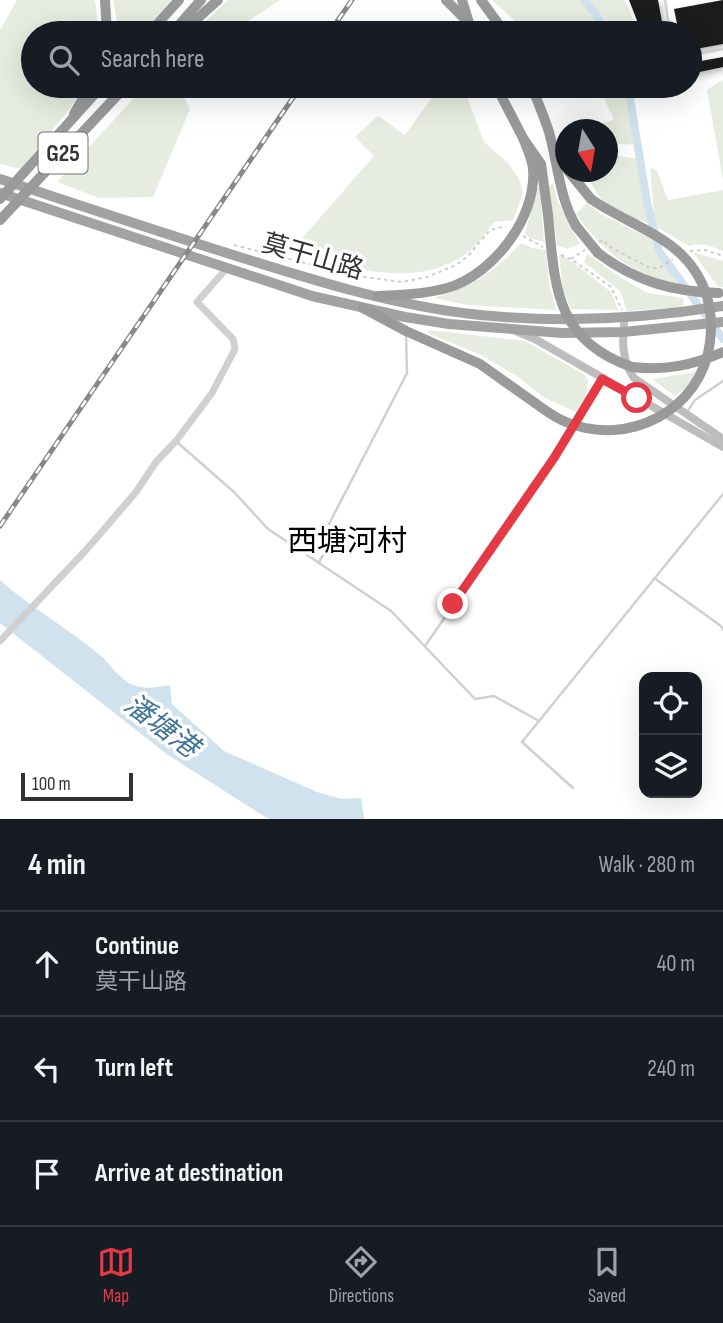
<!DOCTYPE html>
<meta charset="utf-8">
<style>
body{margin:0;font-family:"Sofia Sans Condensed","Noto Sans SC",sans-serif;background:#242831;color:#f1f3f6}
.controls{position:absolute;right:21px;bottom:21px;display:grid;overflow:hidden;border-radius:14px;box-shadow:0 7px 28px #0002}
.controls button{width:63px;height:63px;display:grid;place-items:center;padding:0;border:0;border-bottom:2px solid #363941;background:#171b24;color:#f1f3f6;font:35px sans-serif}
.compass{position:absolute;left:555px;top:119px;width:63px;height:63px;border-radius:50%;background:#171b24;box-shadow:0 7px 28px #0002;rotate:169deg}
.scale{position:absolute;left:21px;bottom:18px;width:112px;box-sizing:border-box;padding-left:7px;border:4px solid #333;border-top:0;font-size:19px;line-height:24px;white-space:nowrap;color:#333;-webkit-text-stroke:5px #fff;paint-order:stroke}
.stop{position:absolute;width:21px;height:21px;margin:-16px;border:5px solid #e63946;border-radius:50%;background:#fff}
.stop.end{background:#e63946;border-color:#fff;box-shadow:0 2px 7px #0008}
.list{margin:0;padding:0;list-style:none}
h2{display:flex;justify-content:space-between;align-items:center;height:91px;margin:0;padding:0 28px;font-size:30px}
h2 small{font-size:23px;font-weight:400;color:#9ea1a6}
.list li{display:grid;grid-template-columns:46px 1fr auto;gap:21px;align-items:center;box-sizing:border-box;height:105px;padding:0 28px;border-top:2px solid #363941}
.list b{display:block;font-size:26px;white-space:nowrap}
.list p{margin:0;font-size:23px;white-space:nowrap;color:#9ea1a6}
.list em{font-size:23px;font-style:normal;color:#9ea1a6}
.icon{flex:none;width:38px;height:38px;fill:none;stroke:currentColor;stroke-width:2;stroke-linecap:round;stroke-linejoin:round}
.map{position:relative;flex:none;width:723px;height:819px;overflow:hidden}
.search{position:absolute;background:#171b24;box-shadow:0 7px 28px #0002;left:21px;right:21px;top:21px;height:77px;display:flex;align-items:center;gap:18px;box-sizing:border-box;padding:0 24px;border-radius:38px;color:#9ea1a6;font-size:26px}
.sheet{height:406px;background:#171b24}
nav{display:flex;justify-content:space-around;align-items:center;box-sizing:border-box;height:98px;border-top:2px solid #363941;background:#171b24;font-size:19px;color:#9ea1a6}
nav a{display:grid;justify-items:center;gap:4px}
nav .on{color:#e63946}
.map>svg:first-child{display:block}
</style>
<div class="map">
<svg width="723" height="819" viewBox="0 0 723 819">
<defs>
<filter id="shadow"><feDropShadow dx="3" dy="3" stdDeviation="3.5" flood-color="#0004"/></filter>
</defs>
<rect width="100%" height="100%" fill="#fff"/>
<g fill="#e6ecdf">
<path d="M17,0H95L99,33H33V86H83L71,107L21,169L0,164V30Z"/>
<path d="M113,0H171L142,33H116L117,22Z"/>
<path d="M228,0H280L230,33H193Z"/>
<path d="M492,0H625L638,33H528Z"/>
<path d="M723,80V180L707,90Z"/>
<path d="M145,86H182L180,89L190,109L153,197L99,198L57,182Z"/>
<path d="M440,86H463L484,142L509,164L519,179L523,193L513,220L494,222C488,230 481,240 474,247C423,294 347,266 289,253L374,156L355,137L378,116L405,135Z"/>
<path d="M598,86H625L636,145L608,143V130L593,129L614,119Z"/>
<path d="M608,154L638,159L649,223C607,211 606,209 585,172H608Z"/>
<path d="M650,167L657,171L668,200L723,190V251C713,247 700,242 689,246L655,226Z"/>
<path d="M553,183L558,202L580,244L567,249L557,245L549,187Z"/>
<path d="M540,187L544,242L531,239L525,234L537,188Z"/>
<path d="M587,203L601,214L651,239L677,284C630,273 604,253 576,214Z"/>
<path d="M521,243L532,248L546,250L549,283L556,310L468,305L434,298C475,285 491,275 521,243Z"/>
<path d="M693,252L723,261V287H718Z"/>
<path d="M559,254L570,260L611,292L618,310L571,309L563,290Z"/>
<path d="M587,254L623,279L647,293L683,298V307L627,311L620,291L584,262Z"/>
<path d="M429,330L525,341L585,375L588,380L586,397L576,412L543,397L517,376L483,356L428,333Z"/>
<path d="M697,370L688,386L675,396L652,379L691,373Z"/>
</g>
<path fill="#cfe2ee" d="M0,580C31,608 68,628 101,656C111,665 119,679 133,685C146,690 157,687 170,685L172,704L224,751L317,792L342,799L361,798L364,819H270L262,815L168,755L0,623Z"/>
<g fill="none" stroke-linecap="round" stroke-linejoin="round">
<g stroke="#cfe2ee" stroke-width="8">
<path d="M584,0L596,14L605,33"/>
<path d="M628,86L647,202L659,251L723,339"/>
</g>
</g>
<g fill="#1a1a1a" filter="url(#shadow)">
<path d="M629,0H658L664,33H642Z"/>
<path d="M723,0V44L690,50V33H679L674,9Z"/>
<path d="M723,57V67L690,74V63Z"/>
</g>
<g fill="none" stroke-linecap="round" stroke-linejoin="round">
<g stroke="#cdcdcd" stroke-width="2" stroke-dasharray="3.5 3.5" stroke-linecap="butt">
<path d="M523,236L543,247"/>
<path d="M599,242L604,240L608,246L650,268H659L673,259"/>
<path d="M234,245L357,276L402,282L427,277L456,265L467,257L490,230L506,226"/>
<path d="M690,251L705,250L723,256"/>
<path d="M561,255L571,259L611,287L622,310"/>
<path d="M571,259L585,250"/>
</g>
<g stroke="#d0d0d0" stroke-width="2.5">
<path d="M665,0L670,33"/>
<path d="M690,55L723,49"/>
<path d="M687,412L695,400L723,381"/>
<path d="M577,421L602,379"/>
<path d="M178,443L234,492L268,529L391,611L475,699L494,696L539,721"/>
<path d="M319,562L335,535L329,524L407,373L406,335"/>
<path d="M654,578L721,626L723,630"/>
<path d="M425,646L554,459L573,427"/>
<path d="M573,788L522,742L723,494"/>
</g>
<path stroke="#d0d0d0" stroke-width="7" d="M0,641L87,549L136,492L156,462L176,441L212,393L235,349L233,339L197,302L227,268"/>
<g stroke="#bdbdbd" stroke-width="8">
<path d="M625,317C622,338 621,360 634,378L723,439"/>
<path d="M518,332L535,339L723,447"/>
</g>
<g stroke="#a2a2a2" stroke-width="10">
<path d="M0,179C76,204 151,229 227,253C309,279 394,306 480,315C561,323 643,319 723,306"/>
<path d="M0,193L312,296L405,317L449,324L562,333L623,332L723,322"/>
</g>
<g stroke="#9a9a9a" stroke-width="10">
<path d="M105,0L107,33"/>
<path d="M446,0L469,23L473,33"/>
<path d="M462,0L469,23"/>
<path d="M481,0L505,33"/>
<path d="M149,33L179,0"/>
<path d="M172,33L201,0"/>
<path d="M181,33L218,0"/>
<path d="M496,86L523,138L541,164L548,215"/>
<path d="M532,86C537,101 544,116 549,132C558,164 559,197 576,226"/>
<path d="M74,114L90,86"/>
<path d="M569,172L591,199"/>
<path d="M598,253C635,281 673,292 719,293"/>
<path d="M378,296C401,295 424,294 447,288C493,275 537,217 533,169C532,158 527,148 523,138"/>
<path d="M363,308L406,331L480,364L535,403"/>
<path d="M632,367C666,371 692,365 723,352"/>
</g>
<g stroke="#888" stroke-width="5">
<g id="rail">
<path d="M329,33L352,0"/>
<path d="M0,526L301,86"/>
</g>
</g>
<use href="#rail" stroke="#fff" stroke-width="2.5" stroke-dasharray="8" stroke-linecap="butt"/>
<g stroke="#9a9a9a" stroke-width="10">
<path d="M0,199L102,86"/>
<path d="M548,215C555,285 554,340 632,367"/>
<path d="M0,220L126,86"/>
<path d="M576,226L598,253"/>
<path d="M535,403C545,410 555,418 566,422C628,448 702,410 710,342C713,317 709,292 695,271C672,235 625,223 591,199"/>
</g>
</g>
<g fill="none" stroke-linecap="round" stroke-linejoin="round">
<path stroke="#e63946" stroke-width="9" d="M453,604L554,458L602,379L637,398"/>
</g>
<g text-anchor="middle" stroke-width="7" stroke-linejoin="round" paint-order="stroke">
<rect fill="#fff" stroke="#707070" stroke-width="2" x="38.5" y="132.5" width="49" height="41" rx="5"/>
<g font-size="24" font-weight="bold" fill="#333">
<text x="63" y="161">G25</text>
</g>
<g font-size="26" fill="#333" stroke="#fff">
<text transform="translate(313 256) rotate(16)" y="9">莫干山路</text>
</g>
<g font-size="28" font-style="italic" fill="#3f7597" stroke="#fff">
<text transform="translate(162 725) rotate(37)" y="10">潘塘港</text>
</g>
<g font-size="30" fill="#000" stroke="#fff">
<text x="347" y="551">西塘河村</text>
</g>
</g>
</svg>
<div class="controls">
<button><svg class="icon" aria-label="locate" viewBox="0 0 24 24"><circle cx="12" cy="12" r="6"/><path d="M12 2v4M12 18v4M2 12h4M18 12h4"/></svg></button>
<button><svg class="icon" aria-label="layers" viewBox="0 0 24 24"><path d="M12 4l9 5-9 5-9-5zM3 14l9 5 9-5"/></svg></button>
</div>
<svg class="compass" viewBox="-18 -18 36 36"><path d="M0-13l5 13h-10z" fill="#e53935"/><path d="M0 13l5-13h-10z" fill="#9ea1a6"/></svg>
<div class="scale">100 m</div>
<div class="stop" style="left:637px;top:398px"></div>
<div class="stop end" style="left:453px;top:604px"></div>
<div class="search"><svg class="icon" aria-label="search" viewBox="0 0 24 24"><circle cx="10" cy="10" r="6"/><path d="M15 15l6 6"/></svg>Search here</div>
</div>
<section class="sheet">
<h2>4 min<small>Walk · 280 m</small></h2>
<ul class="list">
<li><svg class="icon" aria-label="ahead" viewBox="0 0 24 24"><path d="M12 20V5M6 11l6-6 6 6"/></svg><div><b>Continue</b><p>莫干山路</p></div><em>40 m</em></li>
<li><svg class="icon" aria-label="left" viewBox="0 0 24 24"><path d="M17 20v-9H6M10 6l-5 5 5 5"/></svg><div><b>Turn left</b></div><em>240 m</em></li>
<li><svg class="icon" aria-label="arrive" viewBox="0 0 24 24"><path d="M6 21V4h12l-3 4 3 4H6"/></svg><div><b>Arrive at destination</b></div></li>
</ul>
</section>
<nav>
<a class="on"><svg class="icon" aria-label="map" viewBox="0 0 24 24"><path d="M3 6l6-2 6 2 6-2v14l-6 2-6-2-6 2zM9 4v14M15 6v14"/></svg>Map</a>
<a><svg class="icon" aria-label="directions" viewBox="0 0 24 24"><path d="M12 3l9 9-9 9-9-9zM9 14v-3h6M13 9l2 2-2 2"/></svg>Directions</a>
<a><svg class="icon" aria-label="saved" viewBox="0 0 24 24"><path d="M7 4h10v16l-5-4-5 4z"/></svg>Saved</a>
</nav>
